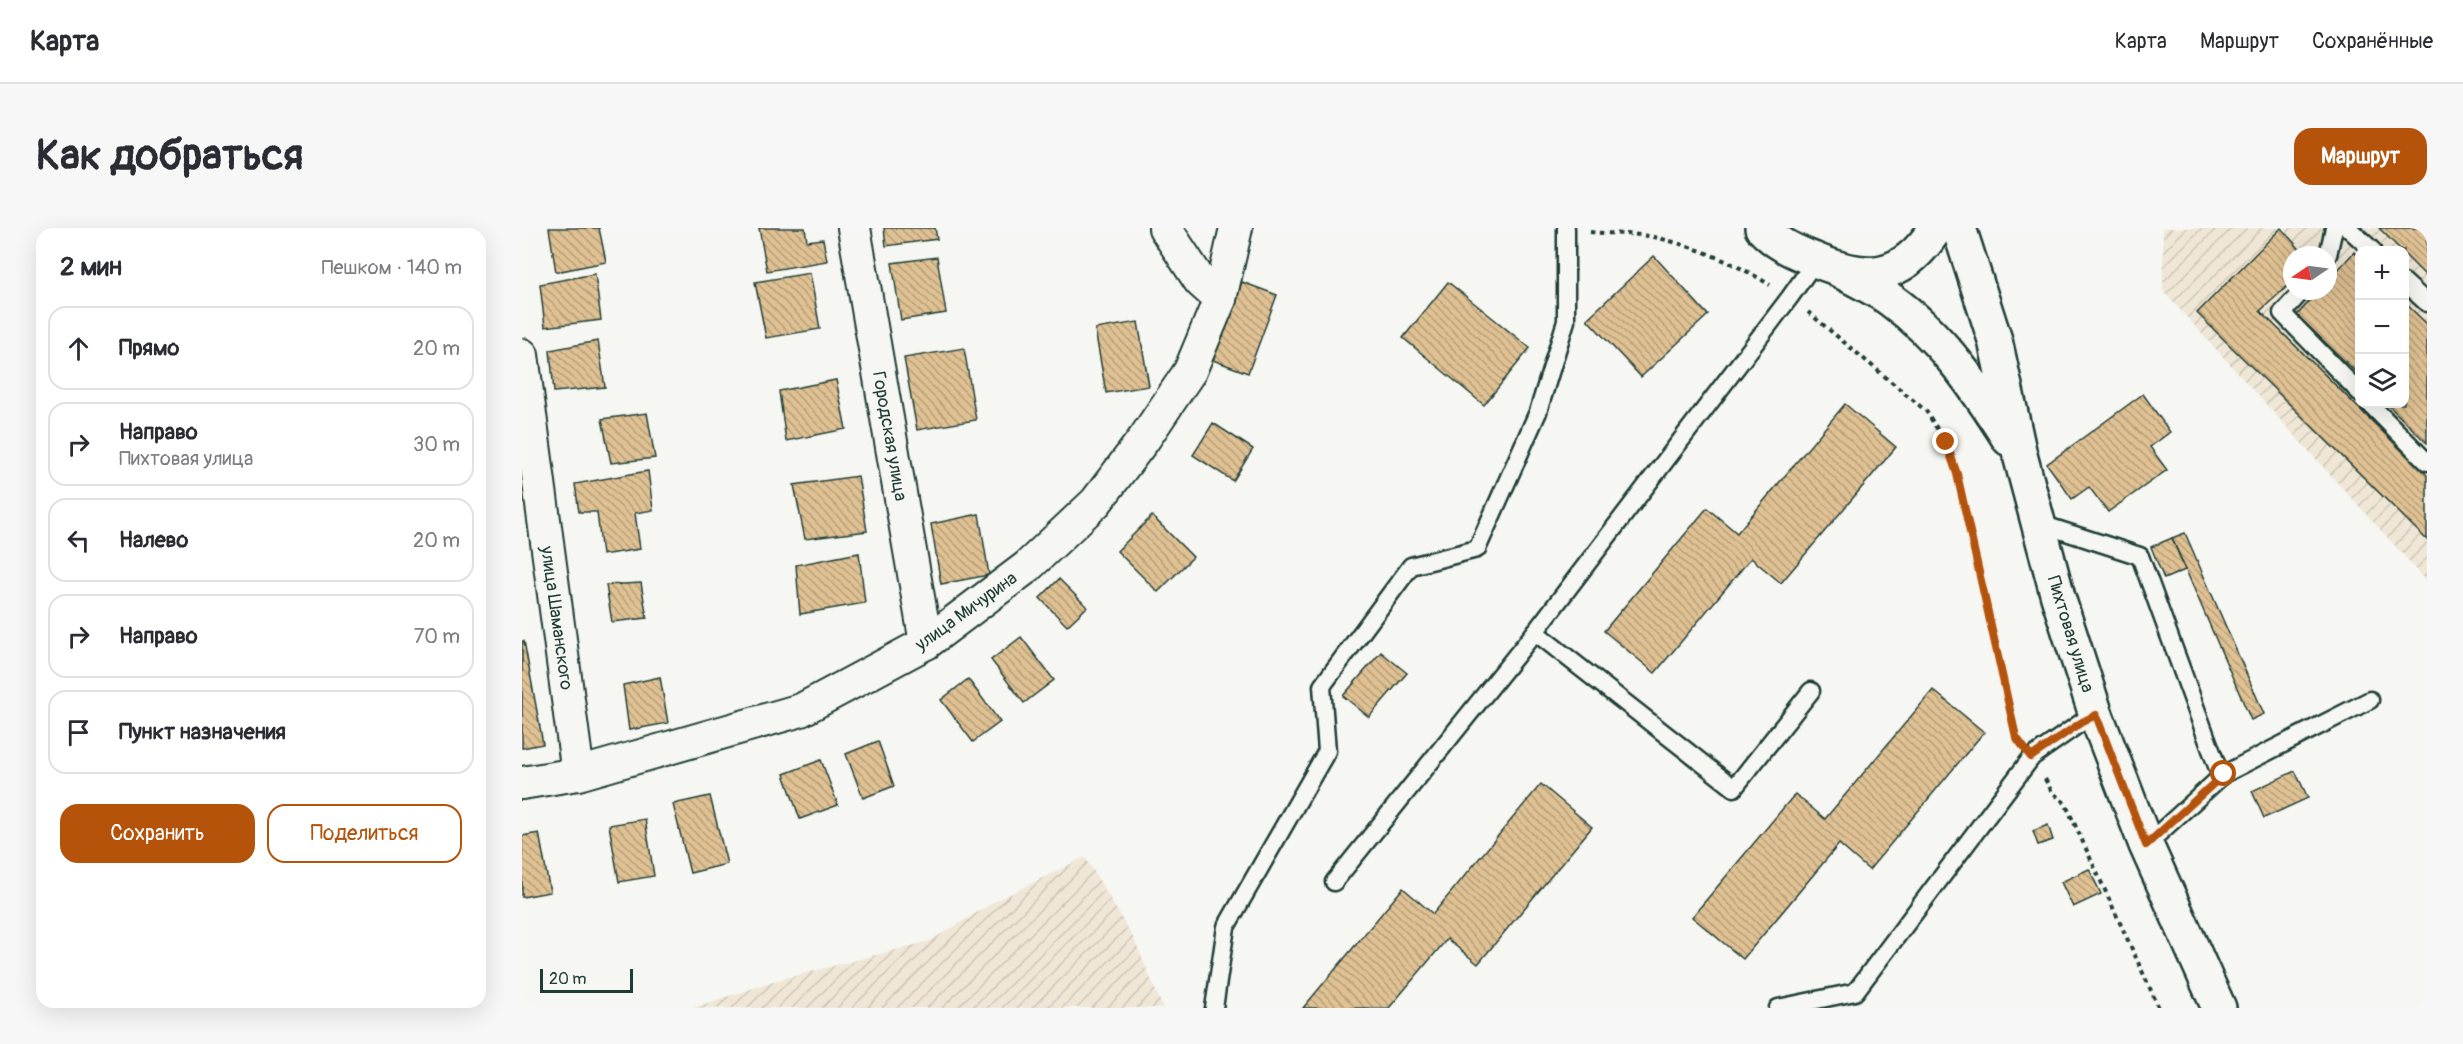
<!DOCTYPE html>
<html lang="ru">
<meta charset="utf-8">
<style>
body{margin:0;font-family:Pangolin,sans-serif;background:#f7f7f7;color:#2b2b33}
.controls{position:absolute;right:18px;top:18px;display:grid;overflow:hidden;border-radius:12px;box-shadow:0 6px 24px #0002}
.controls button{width:54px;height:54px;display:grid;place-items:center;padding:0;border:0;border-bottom:2px solid #e1e1e2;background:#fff;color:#2b2b33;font:30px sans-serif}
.compass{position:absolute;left:1761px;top:18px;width:54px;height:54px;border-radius:50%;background:#fff;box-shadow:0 6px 24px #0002;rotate:257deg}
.scale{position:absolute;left:18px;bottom:15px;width:93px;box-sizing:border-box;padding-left:6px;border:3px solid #1f3d34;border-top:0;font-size:16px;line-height:21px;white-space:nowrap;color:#1f3d34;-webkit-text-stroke:4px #f6f6f2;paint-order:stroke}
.stop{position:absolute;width:18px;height:18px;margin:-14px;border:4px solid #b45309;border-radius:50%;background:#fff}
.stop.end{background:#b45309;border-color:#fff;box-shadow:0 2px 6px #0008}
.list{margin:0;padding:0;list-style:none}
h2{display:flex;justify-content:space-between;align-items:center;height:78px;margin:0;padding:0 24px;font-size:26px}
h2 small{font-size:20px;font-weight:400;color:#7c7c81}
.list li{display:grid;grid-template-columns:39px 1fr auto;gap:18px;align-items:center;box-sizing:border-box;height:84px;margin:0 12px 12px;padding:0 12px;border:2px solid #e1e1e2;border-radius:18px}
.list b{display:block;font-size:22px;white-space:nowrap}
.list p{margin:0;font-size:20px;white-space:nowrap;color:#7c7c81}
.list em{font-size:20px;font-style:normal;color:#7c7c81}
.actions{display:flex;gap:12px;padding:18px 24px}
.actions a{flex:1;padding:14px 0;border:2px solid #b45309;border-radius:18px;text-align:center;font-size:21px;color:#b45309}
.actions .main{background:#b45309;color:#fff}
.icon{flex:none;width:33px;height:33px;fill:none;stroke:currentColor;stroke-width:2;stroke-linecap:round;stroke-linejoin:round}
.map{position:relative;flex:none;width:1905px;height:780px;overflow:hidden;border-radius:18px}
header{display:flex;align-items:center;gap:36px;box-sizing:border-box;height:84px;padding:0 30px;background:#fff;border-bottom:2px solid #e1e1e2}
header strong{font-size:28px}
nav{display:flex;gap:33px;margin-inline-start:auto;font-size:21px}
.intro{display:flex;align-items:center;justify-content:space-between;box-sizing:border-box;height:144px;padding:0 36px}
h1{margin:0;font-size:42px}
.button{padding:15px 27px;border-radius:18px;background:#b45309;color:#fff;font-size:21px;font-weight:700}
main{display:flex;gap:36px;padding:0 36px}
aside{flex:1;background:#fff;border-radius:18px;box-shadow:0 6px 24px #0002}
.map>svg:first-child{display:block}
</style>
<header>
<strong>Карта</strong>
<nav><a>Карта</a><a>Маршрут</a><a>Сохранённые</a></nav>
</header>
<div class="intro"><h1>Как добраться</h1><a class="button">Маршрут</a></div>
<main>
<aside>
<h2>2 мин<small>Пешком · 140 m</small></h2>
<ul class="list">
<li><svg class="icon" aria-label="ahead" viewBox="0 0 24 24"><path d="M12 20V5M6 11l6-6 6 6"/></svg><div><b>Прямо</b></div><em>20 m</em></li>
<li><svg class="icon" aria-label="right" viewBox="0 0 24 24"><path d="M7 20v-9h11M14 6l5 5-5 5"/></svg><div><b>Направо</b><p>Пихтовая улица</p></div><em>30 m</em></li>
<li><svg class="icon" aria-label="left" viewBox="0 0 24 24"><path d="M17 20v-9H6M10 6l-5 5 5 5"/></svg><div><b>Налево</b></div><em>20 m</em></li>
<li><svg class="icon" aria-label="right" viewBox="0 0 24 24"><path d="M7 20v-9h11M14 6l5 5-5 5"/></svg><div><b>Направо</b></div><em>70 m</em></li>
<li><svg class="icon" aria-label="arrive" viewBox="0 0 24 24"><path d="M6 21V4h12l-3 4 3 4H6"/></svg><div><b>Пункт назначения</b></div></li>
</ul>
<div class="actions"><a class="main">Сохранить</a><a>Поделиться</a></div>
</aside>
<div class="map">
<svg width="1905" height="780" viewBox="0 0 1905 780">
<defs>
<pattern id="industrial-furrows" width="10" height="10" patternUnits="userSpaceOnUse" patternTransform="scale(1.5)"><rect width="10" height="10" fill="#efe6d6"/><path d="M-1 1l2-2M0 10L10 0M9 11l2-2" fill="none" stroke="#ccc6b8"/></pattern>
<pattern id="building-back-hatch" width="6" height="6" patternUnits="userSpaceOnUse" patternTransform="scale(1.5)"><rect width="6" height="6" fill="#e0c193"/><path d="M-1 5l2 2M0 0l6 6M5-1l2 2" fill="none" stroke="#b59e79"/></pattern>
</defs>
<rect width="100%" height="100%" fill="#f6f6f2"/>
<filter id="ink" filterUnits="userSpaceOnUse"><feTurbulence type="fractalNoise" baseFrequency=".0167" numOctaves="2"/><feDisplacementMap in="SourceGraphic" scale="12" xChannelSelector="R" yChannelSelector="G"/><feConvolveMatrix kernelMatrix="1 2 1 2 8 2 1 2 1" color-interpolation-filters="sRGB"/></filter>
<g filter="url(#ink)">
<g fill="url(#industrial-furrows)" fill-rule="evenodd">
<path d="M1641,0H1905V353L1641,63ZM1838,22H1882V176H1838ZM1770,27H1806V63H1770Z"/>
<path d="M563,629L612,711L641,780H170L257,752L408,713L474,673Z"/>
</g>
<g fill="url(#building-back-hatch)" stroke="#1f3d34" stroke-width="1.5">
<path d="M27,0H77L84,34L34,44Z"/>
<path d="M237,0H283L285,13L301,11L305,33L245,43Z"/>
<path d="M362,0H413L415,11L364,18Z"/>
<path d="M1759,0L1783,27H1770V54L1738,83L1905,247V312L1675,85Z"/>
<path d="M1857,0H1905V49L1882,26V22H1879Z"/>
<path d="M1832,24L1838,30V148L1775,87L1797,63H1806V53Z"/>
<path d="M1132,28L1186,87L1119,149L1065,91Z"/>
<path d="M415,29L424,85L379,92L370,35Z"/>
<path d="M288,45L298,101L244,110L233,54Z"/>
<path d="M73,46L79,92L23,99L18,56Z"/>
<path d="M720,54L755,67L726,145L691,132Z"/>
<path d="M926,54L1008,120L962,177L881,110Z"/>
<path d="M1882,74L1905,96V215L1865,176H1882Z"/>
<path d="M616,94L627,158L584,165L573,101Z"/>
<path d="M76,113L83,159L32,164L28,122Z"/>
<path d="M442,120L454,192L395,202L382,130Z"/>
<path d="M314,152L324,201L264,213L257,163Z"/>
<path d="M1621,166L1648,204L1628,219L1645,242L1586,284L1567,259L1550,271L1525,236Z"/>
<path d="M1323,176L1374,219L1259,355L1229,330L1133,445L1082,403L1185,280L1215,305Z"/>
<path d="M125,185L133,230L89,235L80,191Z"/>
<path d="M691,195L731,221L711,253L671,227Z"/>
<path d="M126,243L131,282L113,285L118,321L80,327L75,284H57L53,256Z"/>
<path d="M336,248L345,303L283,311L272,257Z"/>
<path d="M457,286L467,347L419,356L409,296Z"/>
<path d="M630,288L671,329L636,364L595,323Z"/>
<path d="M1663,305L1742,486L1729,492L1650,310Z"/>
<path d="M1650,310L1663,342L1642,351L1629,319Z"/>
<path d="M337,325L343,375L278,386L274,337Z"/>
<path d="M537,351L565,379L545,398L518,370Z"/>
<path d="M119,355L125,390L90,394L84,357Z"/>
<path d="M499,409L532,452L502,475L469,432Z"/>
<path d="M0,413H2L21,516L0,520Z"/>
<path d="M859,424L885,445L847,489L821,468Z"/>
<path d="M138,449L146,495L107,502L101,457Z"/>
<path d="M446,451L478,494L451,514L419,472Z"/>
<path d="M1411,462L1462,504L1347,642L1317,616L1221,731L1170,689L1273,566L1303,591Z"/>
<path d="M356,513L372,558L341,570L324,526Z"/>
<path d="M299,532L316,577L278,591L262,546Z"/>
<path d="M1773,543L1786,570L1742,590L1730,563Z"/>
<path d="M1019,556L1070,599L956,736L925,711L867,780H781L881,660L911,686Z"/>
<path d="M188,568L205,636L168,645L151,576Z"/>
<path d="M123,591L132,648L97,654L87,597Z"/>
<path d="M1526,597L1531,612L1516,617L1511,603Z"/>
<path d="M17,605L28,664L0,669V608Z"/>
<path d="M1567,641L1579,666L1551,679L1539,654Z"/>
</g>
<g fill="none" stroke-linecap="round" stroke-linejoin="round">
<g stroke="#1f3d34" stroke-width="21">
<g id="service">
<path d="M1826,0L1850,22"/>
<path d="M1806,27L1812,0"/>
<path d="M1882,54L1905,75"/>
<path d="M1780,63L1760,85L1838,165"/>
<path d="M1848,176L1905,234"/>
<path d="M1516,295L1618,328L1699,549"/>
<path d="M1013,404L1212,560L1289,463"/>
<path d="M1624,617L1702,546L1848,472"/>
<path d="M812,654L1013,404L1268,69L1294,32"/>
<path d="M692,780L704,699L805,523L800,458L889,338L955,321L1016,184L1044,93V0"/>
<path d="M1256,780L1333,764L1510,529L1560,494L1574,487"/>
</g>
</g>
<g stroke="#1f3d34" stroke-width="36">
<g id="minor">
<path d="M332,0L404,415"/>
<path d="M643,0L678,53L698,71"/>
<path d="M0,127L56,546"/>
<path d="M0,555L56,546L279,482L404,415L505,339L574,274L622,211L668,143L698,71L714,0"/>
</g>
</g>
<g stroke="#1f3d34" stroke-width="38">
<g id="secondary">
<path d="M1240,0C1255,16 1271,23 1291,31C1345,54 1380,53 1414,0"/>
<path d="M1437,0L1473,112L1498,227L1536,369L1574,487L1624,617L1697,780"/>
<path d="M1317,42C1334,52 1353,60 1369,72C1419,108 1454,159 1487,211"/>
</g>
</g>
<g stroke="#1f3d34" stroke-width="4" stroke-dasharray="4.5 4.5" stroke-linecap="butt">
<path d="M1068,4C1089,6 1112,5 1132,9C1172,18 1214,35 1248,57"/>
<path d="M1286,84L1404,183L1424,215L1435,246L1495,510"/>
<path d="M1523,551L1530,564L1543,575L1637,780"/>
</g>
<use href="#service" stroke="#f6f6f2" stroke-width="16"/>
<use href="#minor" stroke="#f6f6f2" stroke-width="32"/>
<use href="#secondary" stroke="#f6f6f2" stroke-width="33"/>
</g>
</g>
<g fill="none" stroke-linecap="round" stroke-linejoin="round" filter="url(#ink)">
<path stroke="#b45309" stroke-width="8" d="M1424,214L1435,246L1494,509L1509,529L1560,494L1574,487L1624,617L1702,546"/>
</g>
<g text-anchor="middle" stroke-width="6" stroke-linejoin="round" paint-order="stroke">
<g font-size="18" fill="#1f3d34" stroke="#f6f6f2">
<text transform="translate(368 208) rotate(80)" y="6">Городская улица</text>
<text transform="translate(444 383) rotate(-36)" y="6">улица Мичурина</text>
<text transform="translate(35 390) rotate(82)" y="6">улица Шаманского</text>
<text transform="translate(1549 406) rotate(73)" y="6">Пихтовая улица</text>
</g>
</g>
</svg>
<div class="controls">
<button>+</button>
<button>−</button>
<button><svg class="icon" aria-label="layers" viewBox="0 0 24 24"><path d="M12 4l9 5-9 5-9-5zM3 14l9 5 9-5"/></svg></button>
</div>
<svg class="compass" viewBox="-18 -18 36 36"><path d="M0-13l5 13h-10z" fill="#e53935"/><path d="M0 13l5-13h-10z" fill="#7c7c81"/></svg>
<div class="scale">20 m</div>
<div class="stop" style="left:1702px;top:546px"></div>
<div class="stop end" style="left:1424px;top:214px"></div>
</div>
</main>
